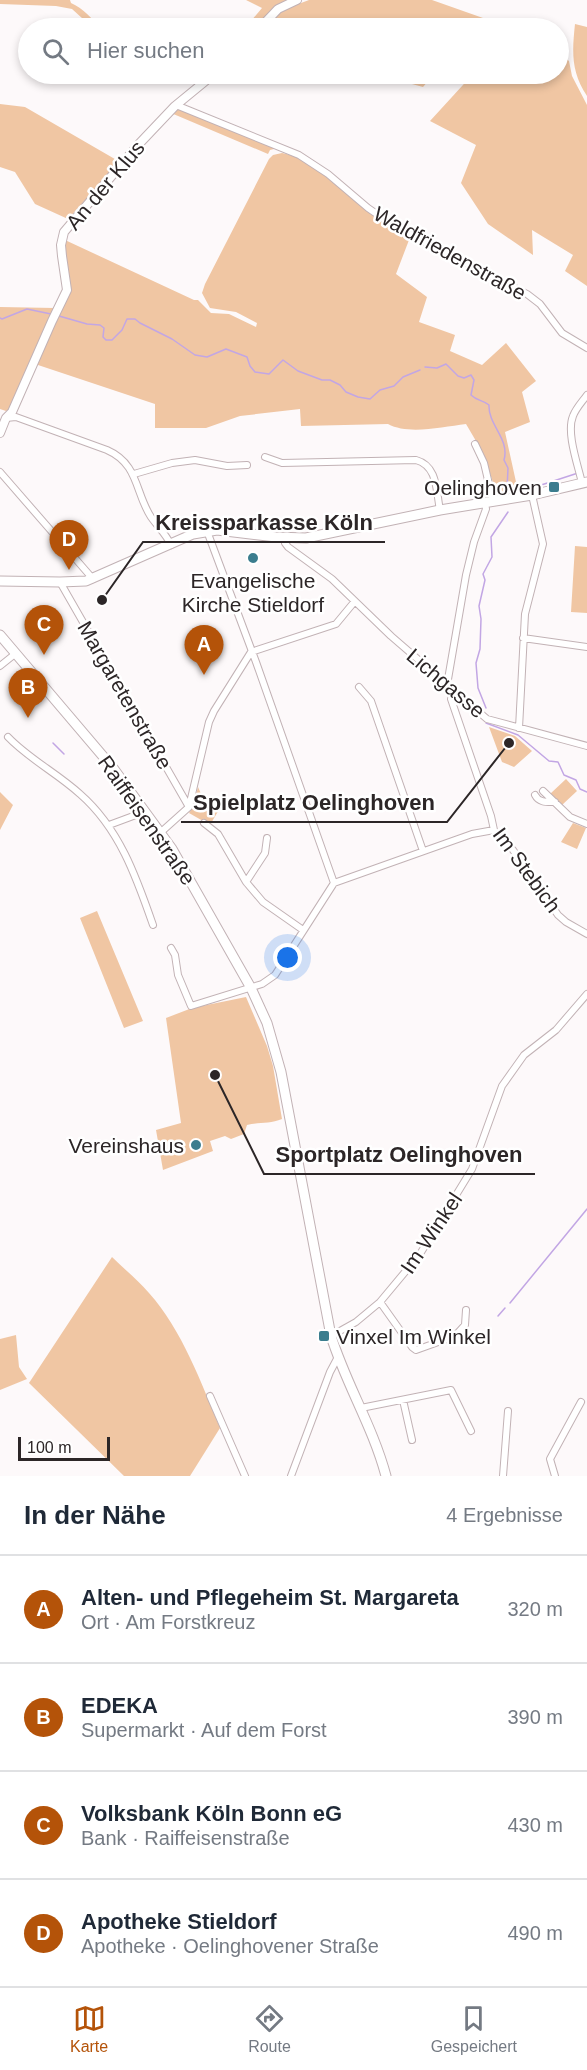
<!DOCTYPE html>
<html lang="de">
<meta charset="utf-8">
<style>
body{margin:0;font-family:Arial,sans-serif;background:#f2f2f3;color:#1f2937}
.scale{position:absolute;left:18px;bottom:15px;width:92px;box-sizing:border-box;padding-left:6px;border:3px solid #2c2627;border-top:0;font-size:16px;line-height:21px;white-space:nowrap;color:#2c2627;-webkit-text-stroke:4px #fff;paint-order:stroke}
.you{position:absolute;left:288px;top:958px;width:21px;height:21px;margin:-15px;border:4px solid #fff;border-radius:50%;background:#1a73e8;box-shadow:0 0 0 9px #1a73e833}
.badge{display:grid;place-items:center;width:39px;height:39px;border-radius:50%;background:#b45309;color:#fff;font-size:20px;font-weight:700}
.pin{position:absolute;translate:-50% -50px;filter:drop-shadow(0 2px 3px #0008)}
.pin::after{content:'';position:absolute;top:32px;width:21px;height:18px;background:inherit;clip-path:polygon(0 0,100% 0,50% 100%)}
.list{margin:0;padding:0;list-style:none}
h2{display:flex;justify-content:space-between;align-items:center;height:78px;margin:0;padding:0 24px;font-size:26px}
h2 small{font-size:20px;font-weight:400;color:#747a83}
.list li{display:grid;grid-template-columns:39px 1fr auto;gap:18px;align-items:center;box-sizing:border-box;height:108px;padding:0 24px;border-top:2px solid #e0e1e3}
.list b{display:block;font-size:22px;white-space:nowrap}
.list p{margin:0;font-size:20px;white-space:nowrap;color:#747a83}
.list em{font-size:20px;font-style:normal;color:#747a83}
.icon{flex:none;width:33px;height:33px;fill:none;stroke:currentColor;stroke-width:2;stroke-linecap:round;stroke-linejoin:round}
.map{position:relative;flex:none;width:587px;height:1476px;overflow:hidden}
.search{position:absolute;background:#fff;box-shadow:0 3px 9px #0003;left:18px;right:18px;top:18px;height:66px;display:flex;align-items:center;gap:15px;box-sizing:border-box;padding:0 21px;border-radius:33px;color:#747a83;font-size:22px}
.sheet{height:510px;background:#fff}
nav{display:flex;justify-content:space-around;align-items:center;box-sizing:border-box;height:84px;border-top:2px solid #e0e1e3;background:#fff;font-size:16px;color:#747a83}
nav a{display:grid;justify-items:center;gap:3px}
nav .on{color:#b45309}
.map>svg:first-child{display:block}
.green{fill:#f0c6a3}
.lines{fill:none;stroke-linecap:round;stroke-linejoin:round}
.stream{stroke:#c2a6e4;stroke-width:1.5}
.minor-casing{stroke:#c2b2b5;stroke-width:8}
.tertiary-casing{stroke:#c2b2b5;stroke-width:10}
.secondary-casing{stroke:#c2b2b5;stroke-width:11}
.minor{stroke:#fff;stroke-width:6}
.tertiary{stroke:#fff;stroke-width:8}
.secondary{stroke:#fff;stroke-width:9}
.poi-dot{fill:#3b7d8e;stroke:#fff;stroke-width:2}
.labels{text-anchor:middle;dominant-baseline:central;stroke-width:5;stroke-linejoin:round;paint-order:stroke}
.street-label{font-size:21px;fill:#2c2627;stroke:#fff}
.poi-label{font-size:21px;fill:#2c2627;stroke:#fff;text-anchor:end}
.leader{fill:none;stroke:#2c2627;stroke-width:2}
.callout-dot{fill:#2c2627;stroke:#fff;stroke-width:2}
.callout-label{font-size:22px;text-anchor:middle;font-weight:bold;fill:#2c2627;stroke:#fff;stroke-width:5;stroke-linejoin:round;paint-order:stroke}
</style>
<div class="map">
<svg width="587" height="1476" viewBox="0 0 587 1476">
<rect width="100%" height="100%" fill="#fdf9fa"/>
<!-- green -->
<path class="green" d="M 0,0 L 70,0 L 71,3 C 83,8 92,19 101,28 L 93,28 L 72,9 L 56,6 L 0,4 Z
M 246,0 L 287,0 L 277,6 L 256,28 L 245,28 L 262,8 Z
M 309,0 L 432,0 L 483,18 L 473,28 L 264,28 L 280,11 Z
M 575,24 L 587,27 L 587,96 C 571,72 572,52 575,24 Z
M 559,53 L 569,61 L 572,76 L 587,105 L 587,286 L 565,271 L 573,255 L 532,230 L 533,255 L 488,224 L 461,183 L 476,145 L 430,121 L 473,74 L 558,74 Z
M 375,74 L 434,74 L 423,87 Z
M 0,104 L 25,107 L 120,162 L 68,219 L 35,204 L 15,172 L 0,167 Z
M 177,109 L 183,110 L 278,148 L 270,150 L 268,154 L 171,113 Z
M 282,153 C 316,160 341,189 367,210 C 380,221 395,230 409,240 L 396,274 L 427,297 L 419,322 L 455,335 L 450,351 L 482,365 L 506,343 L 536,381 L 522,392 L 530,422 L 505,432 L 518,491 L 497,494 L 483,453 L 466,424 C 442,427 408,435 388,424 L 301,426 L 300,409 L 240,416 L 206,428 L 155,428 L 155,404 L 35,364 L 61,308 L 68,298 L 70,291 L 64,253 L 65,240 L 194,300 L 198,300 L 211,313 L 229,314 L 256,327 L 257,323 L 236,312 L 210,308 L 202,293 L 205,284 L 269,159 L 273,155 Z
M 0,307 L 55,308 L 40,338 L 11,408 L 6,411 L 0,409 Z
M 575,546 L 587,547 L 587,613 L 571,612 Z
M 489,727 L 515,736 L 532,751 L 514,767 L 502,762 Z
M 566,779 L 577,791 L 562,805 L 550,794 Z
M 198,787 L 202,796 L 220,808 L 210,825 L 189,813 L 193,807 Z
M 0,792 L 13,805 L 0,830 Z
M 573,823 L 586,828 L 577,849 L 561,842 Z
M 97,911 L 143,1021 L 124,1028 L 80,918 Z
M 246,997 L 267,1046 L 273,1066 L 282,1119 C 270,1124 259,1122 247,1125 L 244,1134 L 231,1139 L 225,1136 L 210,1141 L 213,1151 L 163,1170 L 156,1130 L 181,1123 L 166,1018 L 192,1008 Z
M 112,1257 C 124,1269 138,1280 149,1293 C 182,1330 201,1382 220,1428 L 190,1476 L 124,1476 L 29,1383 Z
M 16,1335 L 19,1367 L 27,1379 L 0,1390 L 0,1339 Z"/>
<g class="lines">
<!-- stream -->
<path class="stream" d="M 59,316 L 87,324 L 100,325 L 104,328 L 103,337 L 106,340 L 112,340 L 122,330 L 127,319 L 135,319 L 140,323 L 172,339 L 195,355 L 207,357 L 226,349 L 247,357 L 250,366 L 255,372 L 269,374 L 283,360 L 298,371 L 322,380 L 330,380 L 340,385 L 346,392 L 358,397 L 370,399 L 380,390 L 394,386 L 403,377 L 420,370
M 0,318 L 2,319 L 27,309 L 51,314
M 425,367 L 437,368 L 446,364 L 458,376 L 464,378 L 471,375 L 474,380 L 471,395 C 477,401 483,400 489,405 C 488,425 510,439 504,460 L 508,468 L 507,489 L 532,488 L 578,473
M 486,708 L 478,688 L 476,663 L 480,649 L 481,619 L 479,606 L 485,580 L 483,574 L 492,557 L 491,537 L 508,512
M 486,723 L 518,735 L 549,761 L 558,762 L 564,775 L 576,780 L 580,789 L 587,792
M 53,743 L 64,754
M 510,1303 L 587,1209
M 498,1316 L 505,1308"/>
<defs>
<path id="minor" d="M 176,105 L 299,155 L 328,174 L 368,208 L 400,230 L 527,294 L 540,304 L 562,333 L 587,348
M 6,418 L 16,417 L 107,450 C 139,464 135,493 151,517 C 158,527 166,534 171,545
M 475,444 L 484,463 L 493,501
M 265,457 L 282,463 L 416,460 C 438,466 436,491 440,510
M 0,472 L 93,579
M 134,474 L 172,463 L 195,460 L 227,466 L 247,465
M 582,483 C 578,465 566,433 573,416 C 576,408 582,402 587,395
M 207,531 L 256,662 L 334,883
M 284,537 L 285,543 L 288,547 L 332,579 L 391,636 L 487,719 L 587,746
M 60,582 L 189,807
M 523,638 L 587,647
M 251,652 L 336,624 L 355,601
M 0,666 L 15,654
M 447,685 L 466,575 L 474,542 L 486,509 L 485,503
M 359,687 L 371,701 L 423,851
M 454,692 L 451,699 L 491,816 L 494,830 L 513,850 L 558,915 L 566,922 L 587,934
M 519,728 L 525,614 L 543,544 L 532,495
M 8,737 C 29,759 57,773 80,794 C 119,828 136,876 153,925
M 543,791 L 570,817 L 587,824
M 535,795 C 539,803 547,802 555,802
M 204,823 L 218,834 L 246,882
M 109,825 L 144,812
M 160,833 L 189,807 L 209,722 L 214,711 L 251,652
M 267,838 L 265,853 L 246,882 L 263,902 L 303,930
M 171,948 L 175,955 L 178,975 L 191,1006 L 262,984 L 275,975 L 334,883 L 472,834 L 494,830
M 380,1302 L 412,1347 L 416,1350 L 455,1336 L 465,1325 L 466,1310
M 331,1336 L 356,1322 L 380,1302 L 420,1254 L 472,1169 L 502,1086 L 524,1055 L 556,1030 L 587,994
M 210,1396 L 245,1476
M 403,1400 L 412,1440
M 361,1408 L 451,1390 L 471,1431
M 291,1476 L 330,1372 L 338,1357
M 503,1476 L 508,1411
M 555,1476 L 550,1459 L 581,1402"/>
<path id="tertiary" d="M 260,28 L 278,9 L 297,0
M 0,433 L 6,418 L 12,412 L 52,321 L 67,290 L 62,256 L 61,245 L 64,232 L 138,145 L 175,106 L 214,74"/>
<path id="secondary" d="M 0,581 L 60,582 L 86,581 L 193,534 L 217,530 L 276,537 L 306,538 L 440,510 L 532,495 L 587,482
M 0,635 L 113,768 L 172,849 L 251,988 L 267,1023 L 281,1072 L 331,1336 C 346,1384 373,1427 386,1476"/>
</defs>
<!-- minor casing -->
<use href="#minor" class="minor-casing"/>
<!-- tertiary casing -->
<use href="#tertiary" class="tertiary-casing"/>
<!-- secondary casing -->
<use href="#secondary" class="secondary-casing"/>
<!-- minor -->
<use href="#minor" class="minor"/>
<!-- tertiary -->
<use href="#tertiary" class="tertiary"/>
<!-- secondary -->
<use href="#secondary" class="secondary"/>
</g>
<!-- markers -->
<g class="poi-dot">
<rect x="548" y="481" width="12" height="12" rx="3"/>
<circle cx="253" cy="558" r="6"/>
<circle cx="196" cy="1145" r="6"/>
<rect x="318" y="1330" width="12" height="12" rx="3"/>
</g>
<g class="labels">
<!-- street labels -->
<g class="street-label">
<text transform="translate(105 185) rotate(-50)">An der Klus</text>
<text transform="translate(450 253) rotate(29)">Waldfriedenstraße</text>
<text transform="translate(446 683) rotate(40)">Lichgasse</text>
<text transform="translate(125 695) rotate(60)">Margaretenstraße</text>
<text transform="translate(147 820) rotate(55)">Raiffeisenstraße</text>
<text transform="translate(527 870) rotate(54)">Im Stebich</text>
<text transform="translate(431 1233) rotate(-56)">Im Winkel</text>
</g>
<!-- poi labels -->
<g class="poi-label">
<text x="542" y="487">Oelinghoven</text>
<text x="253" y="580" text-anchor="middle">Evangelische<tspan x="253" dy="24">Kirche Stieldorf</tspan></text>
<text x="184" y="1145">Vereinshaus</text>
<text x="336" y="1336" text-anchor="start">Vinxel Im Winkel</text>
</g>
</g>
<!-- callouts -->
<path class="leader" d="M102 600L143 542H385M509 743L447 822H181M215 1075L264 1174H535"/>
<g class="callout-dot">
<circle cx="102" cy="600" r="6"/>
<circle cx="509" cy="743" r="6"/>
<circle cx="215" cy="1075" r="6"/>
</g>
<g class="callout-label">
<text x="264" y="530">Kreissparkasse Köln</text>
<text x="314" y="810">Spielplatz Oelinghoven</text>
<text x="399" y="1162">Sportplatz Oelinghoven</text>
</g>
</svg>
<div class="scale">100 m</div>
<div class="you"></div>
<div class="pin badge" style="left:204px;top:675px">A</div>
<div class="pin badge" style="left:28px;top:718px">B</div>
<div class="pin badge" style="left:44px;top:655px">C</div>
<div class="pin badge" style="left:69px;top:570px">D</div>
<div class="search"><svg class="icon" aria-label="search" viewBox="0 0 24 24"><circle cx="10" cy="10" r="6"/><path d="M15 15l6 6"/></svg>Hier suchen</div>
</div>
<section class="sheet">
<h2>In der Nähe<small>4 Ergebnisse</small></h2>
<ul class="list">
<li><span class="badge">A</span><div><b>Alten- und Pflegeheim St. Margareta</b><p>Ort · Am Forstkreuz</p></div><em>320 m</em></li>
<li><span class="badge">B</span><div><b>EDEKA</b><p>Supermarkt · Auf dem Forst</p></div><em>390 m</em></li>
<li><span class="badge">C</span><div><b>Volksbank Köln Bonn eG</b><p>Bank · Raiffeisenstraße</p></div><em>430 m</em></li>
<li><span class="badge">D</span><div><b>Apotheke Stieldorf</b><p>Apotheke · Oelinghovener Straße</p></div><em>490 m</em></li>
</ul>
</section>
<nav>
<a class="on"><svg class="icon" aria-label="map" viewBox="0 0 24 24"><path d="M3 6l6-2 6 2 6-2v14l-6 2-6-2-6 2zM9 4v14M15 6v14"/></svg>Karte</a>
<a><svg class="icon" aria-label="directions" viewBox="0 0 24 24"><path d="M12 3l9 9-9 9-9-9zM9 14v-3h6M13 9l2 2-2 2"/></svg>Route</a>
<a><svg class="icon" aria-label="saved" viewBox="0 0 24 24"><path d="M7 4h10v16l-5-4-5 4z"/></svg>Gespeichert</a>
</nav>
